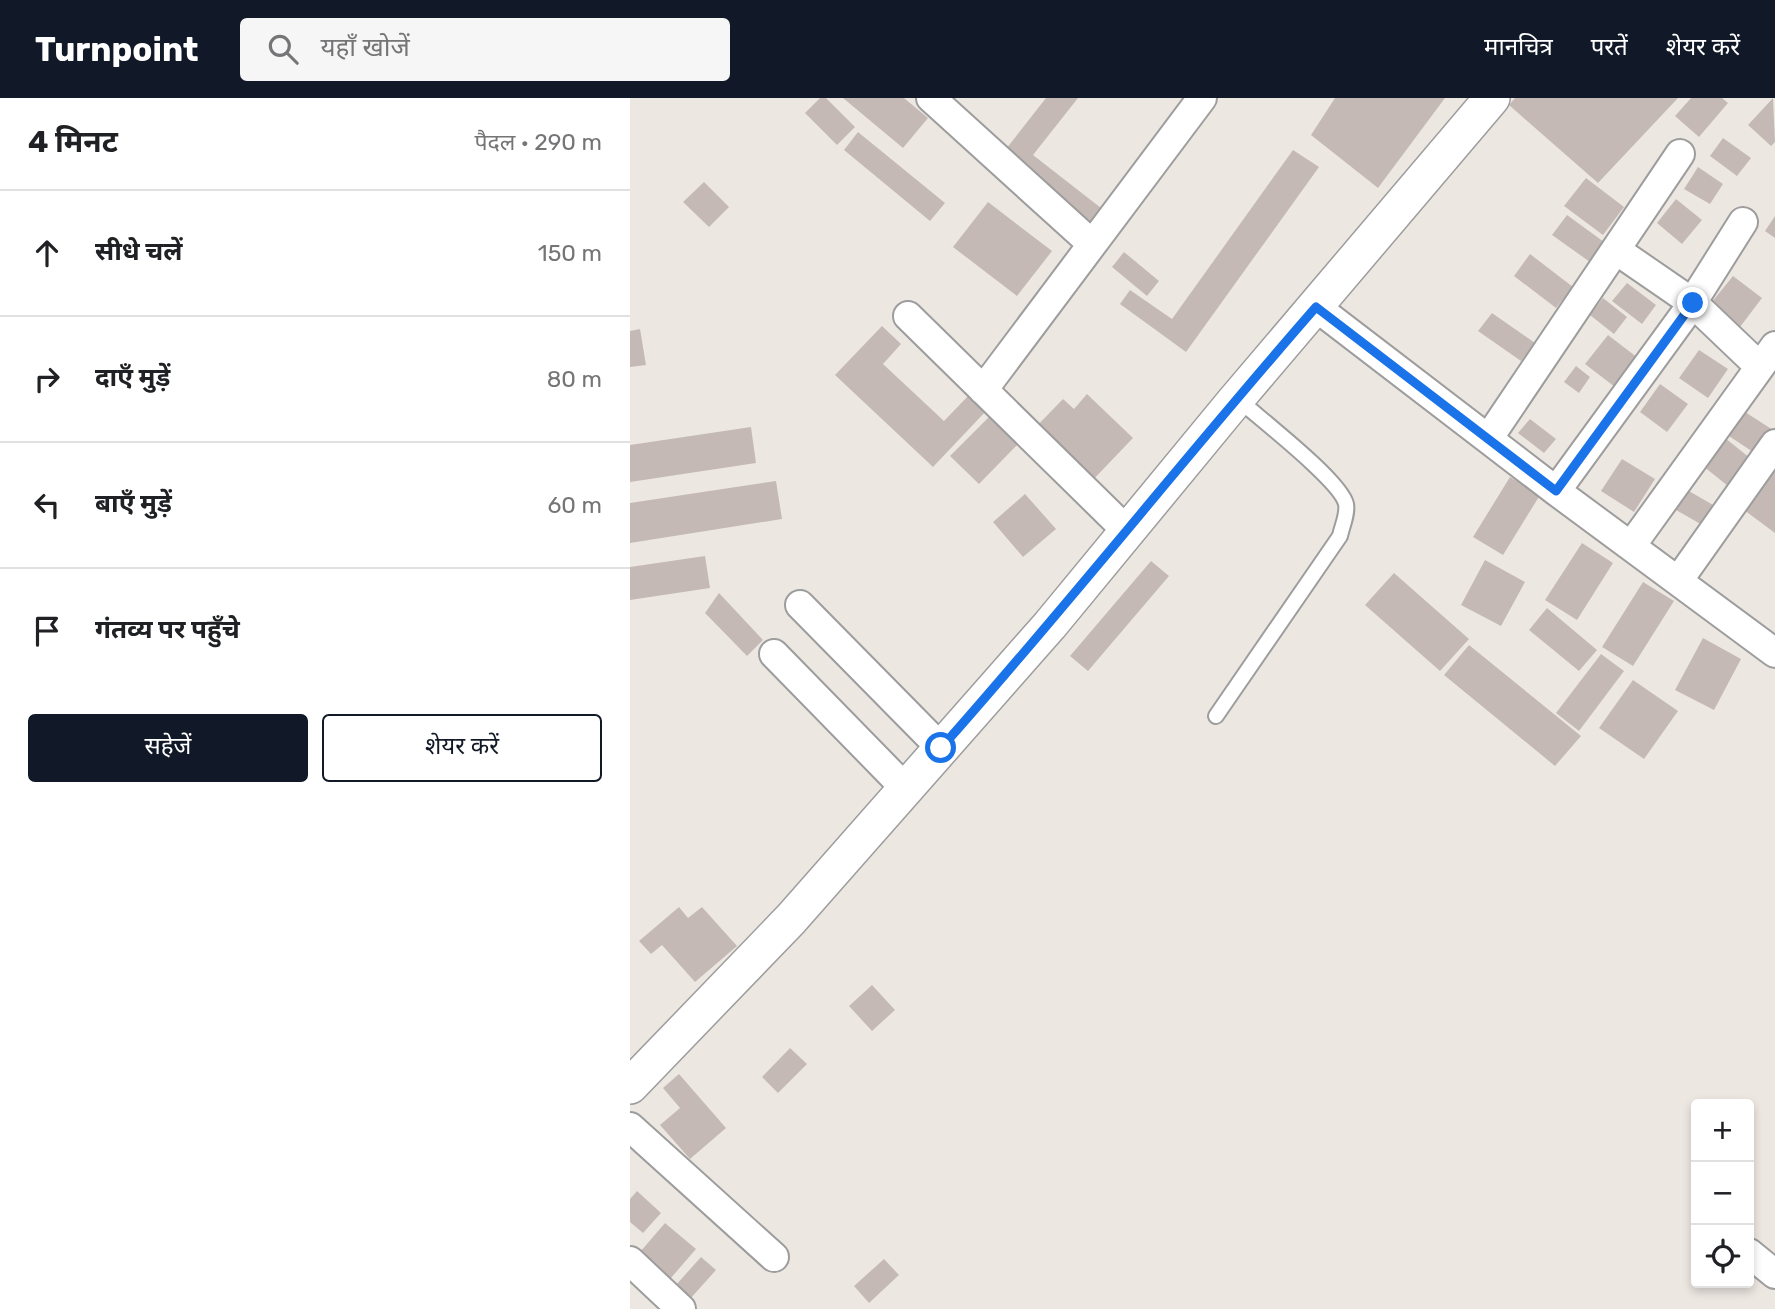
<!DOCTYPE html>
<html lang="hi">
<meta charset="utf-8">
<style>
body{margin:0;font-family:Rubik,"Noto Sans Devanagari",sans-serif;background:#f6f6f6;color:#202124}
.controls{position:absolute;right:21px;bottom:21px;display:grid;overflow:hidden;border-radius:7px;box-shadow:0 4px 10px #0003}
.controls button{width:63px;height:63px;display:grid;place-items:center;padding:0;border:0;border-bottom:2px solid #e0e0e0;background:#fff;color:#202124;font:35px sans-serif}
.stop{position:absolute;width:21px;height:21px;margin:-16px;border:5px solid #1a73e8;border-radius:50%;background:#fff}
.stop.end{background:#1a73e8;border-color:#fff;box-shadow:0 2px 7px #0008}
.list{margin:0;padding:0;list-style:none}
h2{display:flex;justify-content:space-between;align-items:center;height:91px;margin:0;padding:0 28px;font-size:30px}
h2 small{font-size:23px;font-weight:400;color:#757577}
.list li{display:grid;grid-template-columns:46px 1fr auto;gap:21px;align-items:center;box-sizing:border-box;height:126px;padding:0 28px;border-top:2px solid #e0e0e0}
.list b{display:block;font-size:26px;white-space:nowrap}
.list em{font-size:23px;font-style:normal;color:#757577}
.actions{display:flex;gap:14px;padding:21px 28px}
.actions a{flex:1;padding:16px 0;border:2px solid #111827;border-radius:7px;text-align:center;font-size:24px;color:#111827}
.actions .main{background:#111827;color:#fff}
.icon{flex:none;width:38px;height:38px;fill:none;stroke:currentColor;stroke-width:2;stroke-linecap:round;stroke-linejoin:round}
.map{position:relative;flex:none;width:1145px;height:1211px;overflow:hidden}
header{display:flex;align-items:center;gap:42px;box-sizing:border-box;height:98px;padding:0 35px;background:#111827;color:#fff}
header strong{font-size:33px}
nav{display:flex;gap:38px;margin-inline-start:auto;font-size:24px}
.search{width:490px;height:63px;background:#f6f6f6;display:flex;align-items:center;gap:18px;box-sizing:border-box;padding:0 24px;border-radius:7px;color:#757577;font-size:26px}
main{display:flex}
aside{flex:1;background:#fff}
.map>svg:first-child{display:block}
.building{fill:#c5b9b6}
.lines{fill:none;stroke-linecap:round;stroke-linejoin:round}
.service-casing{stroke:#9d9d9d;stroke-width:18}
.minor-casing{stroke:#9d9d9d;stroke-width:32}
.tertiary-casing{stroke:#9d9d9d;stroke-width:38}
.service{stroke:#fff;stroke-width:14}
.minor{stroke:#fff;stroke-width:28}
.tertiary{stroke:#fff;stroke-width:35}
.route{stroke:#1a73e8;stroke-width:9}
</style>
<header>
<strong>Turnpoint</strong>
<div class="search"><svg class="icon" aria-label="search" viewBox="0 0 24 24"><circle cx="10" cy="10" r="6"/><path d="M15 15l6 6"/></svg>यहाँ खोजें</div>
<nav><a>मानचित्र</a><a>परतें</a><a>शेयर करें</a></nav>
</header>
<main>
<aside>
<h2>4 मिनट<small>पैदल · 290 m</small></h2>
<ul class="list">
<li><svg class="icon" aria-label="ahead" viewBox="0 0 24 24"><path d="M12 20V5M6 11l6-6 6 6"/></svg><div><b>सीधे चलें</b></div><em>150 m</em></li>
<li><svg class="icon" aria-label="right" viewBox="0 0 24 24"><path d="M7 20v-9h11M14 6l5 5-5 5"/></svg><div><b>दाएँ मुड़ें</b></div><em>80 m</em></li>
<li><svg class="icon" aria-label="left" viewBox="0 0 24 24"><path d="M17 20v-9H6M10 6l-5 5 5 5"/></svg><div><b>बाएँ मुड़ें</b></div><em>60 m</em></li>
<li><svg class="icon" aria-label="arrive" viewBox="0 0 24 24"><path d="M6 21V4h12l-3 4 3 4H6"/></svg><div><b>गंतव्य पर पहुँचे</b></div></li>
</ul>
<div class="actions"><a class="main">सहेजें</a><a>शेयर करें</a></div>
</aside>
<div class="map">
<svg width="1145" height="1211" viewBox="0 0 1145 1211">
<rect width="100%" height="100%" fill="#ede7e2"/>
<!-- building -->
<path class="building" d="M 190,0 L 196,0 L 225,29 L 207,47 L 175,15 Z
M 213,0 L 274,0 L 298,20 L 273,50 Z
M 416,0 L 448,0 L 403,57 L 480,117 L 465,135 L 369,60 Z
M 705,0 L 815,0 L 748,90 L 681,37 Z
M 885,0 L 1048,0 L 968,85 L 879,7 Z
M 1061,0 L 1092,0 L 1098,5 L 1069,39 L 1045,18 Z
M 1143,0 L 1145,44 L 1141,48 L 1118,27 Z
M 228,34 L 315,105 L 300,123 L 214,52 Z
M 1093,40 L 1121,60 L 1107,78 L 1080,58 Z
M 663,52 L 689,69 L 556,254 L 490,206 L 500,192 L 542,221 Z
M 1068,69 L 1093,86 L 1080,106 L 1054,91 Z
M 956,80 L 994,109 L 973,137 L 934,108 Z
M 74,84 L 99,109 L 79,129 L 53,104 Z
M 1046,101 L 1072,122 L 1052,146 L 1027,125 Z
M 358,104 L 422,153 L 387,198 L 323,149 Z
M 937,117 L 974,144 L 960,164 L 922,137 Z
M 1145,118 L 1145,140 L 1135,133 Z
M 494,154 L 529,183 L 517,198 L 482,169 Z
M 900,156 L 943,189 L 926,210 L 884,178 Z
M 1103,178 L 1132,200 L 1107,233 L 1077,210 Z
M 997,185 L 1026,207 L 1012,226 L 982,203 Z
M 973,200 L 997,219 L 984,236 L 960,217 Z
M 862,215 L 905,245 L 891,263 L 848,233 Z
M 252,228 L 271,246 L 253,266 L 314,323 L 340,296 L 357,312 L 303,369 L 205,277 Z
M 10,231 L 16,267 L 0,269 L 0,233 Z
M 978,237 L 1008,260 L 985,289 L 955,266 Z
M 1069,252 L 1098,271 L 1078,300 L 1049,280 Z
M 946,268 L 960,279 L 949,295 L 934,284 Z
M 1030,286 L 1058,306 L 1037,334 L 1010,314 Z
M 457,296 L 503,340 L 459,386 L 402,333 L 433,301 L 444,311 Z
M 1112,312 L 1143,332 L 1126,356 L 1096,336 Z
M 362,316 L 390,344 L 349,386 L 320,358 Z
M 900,321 L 926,341 L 914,355 L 888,335 Z
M 121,329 L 126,365 L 0,384 L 0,347 Z
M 1095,340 L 1125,364 L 1103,392 L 1073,368 Z
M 992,361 L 1025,381 L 1004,414 L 971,393 Z
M 1145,363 L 1145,435 L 1110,409 Z
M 880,379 L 910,397 L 873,457 L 843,439 Z
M 146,383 L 152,421 L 0,445 L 0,405 Z
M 1050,388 L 1092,412 L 1081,432 L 1039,408 Z
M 395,396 L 426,431 L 393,459 L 363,424 Z
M 952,445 L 983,465 L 947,522 L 915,502 Z
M 75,458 L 80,490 L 0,502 L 0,469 Z
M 855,462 L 895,484 L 871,528 L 831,507 Z
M 521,463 L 539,478 L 458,573 L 440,558 Z
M 764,475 L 839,541 L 810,573 L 735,507 Z
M 1013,484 L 1044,503 L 1003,568 L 972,549 Z
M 89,495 L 133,542 L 117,558 L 75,515 Z
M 917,510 L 967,552 L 949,573 L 899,532 Z
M 1073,540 L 1111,561 L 1084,612 L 1045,592 Z
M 839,547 L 951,638 L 925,668 L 814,577 Z
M 971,556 L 994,573 L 949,633 L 926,615 Z
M 1003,582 L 1048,613 L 1014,661 L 969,630 Z
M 49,809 L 58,820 L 72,809 L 107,848 L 65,884 L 32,847 L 21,856 L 9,843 Z
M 242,887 L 265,912 L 242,933 L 219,908 Z
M 160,950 L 177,966 L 148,995 L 132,979 Z
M 49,976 L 96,1030 L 60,1061 L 30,1027 L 50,1010 L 33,990 Z
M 7,1093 L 31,1115 L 13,1135 L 0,1124 L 0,1101 Z
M 35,1125 L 66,1151 L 34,1188 L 4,1161 Z
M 71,1159 L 86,1172 L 60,1201 L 45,1188 Z
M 254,1161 L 269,1177 L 239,1205 L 224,1188 Z"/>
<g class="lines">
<defs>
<path id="service" d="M 586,618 L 710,438 C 712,428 718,416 716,406 C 711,383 629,320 608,301"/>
<path id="minor" d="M 301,0 L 462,146
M 986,152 L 1063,205 L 1129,268
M 686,209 L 926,393 L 1145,555
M 278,218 L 497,433
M 353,292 L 572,0
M 858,341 L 1050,56
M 926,393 L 1055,216 L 1113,124
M 1001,448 L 1145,248
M 1048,483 L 1145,346
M 170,507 L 311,650
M 144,556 L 276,691
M 0,1029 L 144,1159
M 1119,1155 L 1145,1176
M 0,1163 L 51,1211"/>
<path id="tertiary" d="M 0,988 L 161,821 L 420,527 L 603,305 L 862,0"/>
</defs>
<!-- service casing -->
<use href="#service" class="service-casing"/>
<!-- minor casing -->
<use href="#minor" class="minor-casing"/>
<!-- tertiary casing -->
<use href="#tertiary" class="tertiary-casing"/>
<!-- service -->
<use href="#service" class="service"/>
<!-- minor -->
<use href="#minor" class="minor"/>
<!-- tertiary -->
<use href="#tertiary" class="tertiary"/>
</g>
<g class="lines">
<!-- route -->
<path class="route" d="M 311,650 C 439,506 559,354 686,209 L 926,393 L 1063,205"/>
</g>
</svg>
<div class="controls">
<button>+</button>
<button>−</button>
<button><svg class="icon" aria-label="locate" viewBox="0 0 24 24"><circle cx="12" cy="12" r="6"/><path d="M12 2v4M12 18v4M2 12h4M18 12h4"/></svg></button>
</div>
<div class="stop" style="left:311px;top:650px"></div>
<div class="stop end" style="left:1063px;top:205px"></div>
</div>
</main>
